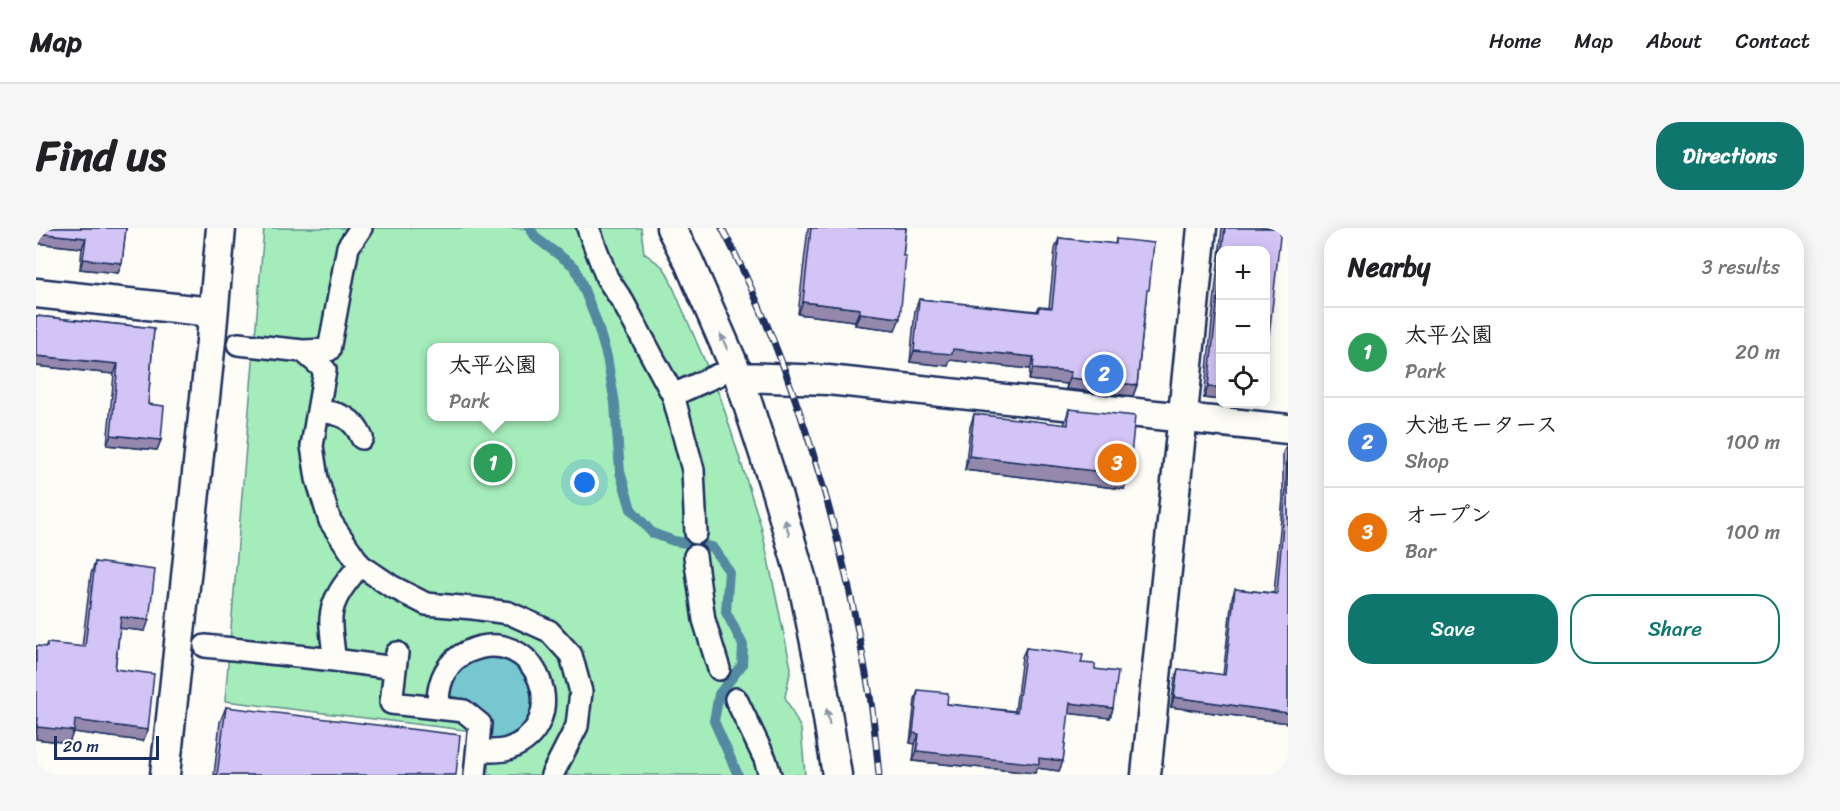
<!DOCTYPE html>
<meta charset="utf-8">
<style>
body{margin:0;font-family:Sriracha,"Klee One",sans-serif;background:#f6f6f6;color:#202124}
.controls{position:absolute;right:18px;top:18px;display:grid;overflow:hidden;border-radius:12px;box-shadow:0 3px 15px #0003}
.controls button{width:54px;height:54px;display:grid;place-items:center;padding:0;border:0;border-bottom:2px solid #e0e0e0;background:#fff;color:#202124;font:30px sans-serif}
.scale{position:absolute;left:18px;bottom:15px;width:105px;box-sizing:border-box;padding-left:6px;border:3px solid #1b2f5e;border-top:0;font-size:16px;line-height:21px;white-space:nowrap;color:#1b2f5e;-webkit-text-stroke:4px #fdfcf7;paint-order:stroke}
.you{position:absolute;left:549px;top:255px;width:21px;height:21px;margin:-15px;border:4px solid #fff;border-radius:50%;background:#1a73e8;box-shadow:0 0 0 9px #1a73e833}
.badge{display:grid;place-items:center;width:39px;height:39px;border-radius:50%;background:#0f766e;color:#fff;font-size:20px;font-weight:700}
.pin{position:absolute;translate:-50% -50%;border:3px solid #fff;box-shadow:0 2px 6px #0006}
.popup{position:absolute;left:391px;top:115px;width:132px;height:78px;box-sizing:border-box;display:grid;place-content:center;border-radius:12px;background:#fff;filter:drop-shadow(0 2px 4px #0005);font-size:20px;white-space:nowrap;color:#757577}
.popup b{font-size:22px;color:#202124}
.popup::after{content:'';position:absolute;left:50%;top:100%;margin-left:-12px;border:12px solid transparent;border-top-color:#fff}
.list{margin:0;padding:0;list-style:none}
h2{display:flex;justify-content:space-between;align-items:center;height:78px;margin:0;padding:0 24px;font-size:26px}
h2 small{font-size:20px;font-weight:400;color:#757577}
.list li{display:grid;grid-template-columns:39px 1fr auto;gap:18px;align-items:center;box-sizing:border-box;height:90px;padding:0 24px;border-top:2px solid #e0e0e0}
.list b{display:block;font-size:22px;white-space:nowrap}
.list p{margin:0;font-size:20px;white-space:nowrap;color:#757577}
.list em{font-size:20px;font-style:normal;color:#757577}
.actions{display:flex;gap:12px;padding:18px 24px}
.actions a{flex:1;padding:14px 0;border:2px solid #0f766e;border-radius:24px;text-align:center;font-size:21px;color:#0f766e}
.actions .main{background:#0f766e;color:#fff}
.icon{flex:none;width:33px;height:33px;fill:none;stroke:currentColor;stroke-width:2;stroke-linecap:round;stroke-linejoin:round}
.map{position:relative;flex:none;width:1252px;height:547px;overflow:hidden;border-radius:24px}
header{display:flex;align-items:center;gap:36px;box-sizing:border-box;height:84px;padding:0 30px;background:#fff;border-bottom:2px solid #e0e0e0}
header strong{font-size:28px}
nav{display:flex;gap:33px;margin-inline-start:auto;font-size:21px}
.intro{display:flex;align-items:center;justify-content:space-between;box-sizing:border-box;height:144px;padding:0 36px}
h1{margin:0;font-size:42px}
.button{padding:15px 27px;border-radius:24px;background:#0f766e;color:#fff;font-size:21px;font-weight:700}
main{display:flex;gap:36px;padding:0 36px}
aside{flex:1;background:#fff;border-radius:24px;box-shadow:0 3px 15px #0003}
.map>svg:first-child{display:block}
.green{fill:#a4ecba;stroke:#608e8c;stroke-width:1.5;fill-rule:evenodd}
.water{fill:#76c7cf;stroke:#528aa2;stroke-width:1.5}
.lines{fill:none;stroke-linecap:round;stroke-linejoin:round}
.stream{stroke:#528aa2;stroke-width:10}
.pedestrian-casing{stroke:#1b2f5e;stroke-width:26}
.minor-casing{stroke:#1b2f5e;stroke-width:33}
.pedestrian{stroke:#fdfcf7;stroke-width:21}
.minor{stroke:#fdfcf7;stroke-width:28}
.rail-casing{stroke:#1b2f5e;stroke-width:7}
.rail{stroke:#fdfcf7;stroke-width:4.5;stroke-dasharray:14;stroke-linecap:butt}
.wall{fill:#b5a9d4;stroke:#1b2f5e;stroke-width:1.5}
.shaded-wall{fill:#9489ac;stroke:#1b2f5e;stroke-width:1.5}
.building{fill:#d3c4f6;stroke:#1b2f5e;stroke-width:1.5}
.oneway{fill:#8c96aa}
</style>
<header>
<strong>Map</strong>
<nav><a>Home</a><a>Map</a><a>About</a><a>Contact</a></nav>
</header>
<div class="intro"><h1>Find us</h1><a class="button">Directions</a></div>
<main>
<div class="map">
<svg width="1252" height="547" viewBox="0 0 1252 547">
<rect width="100%" height="100%" fill="#fdfcf7"/>
<filter id="ink" filterUnits="userSpaceOnUse"><feTurbulence type="fractalNoise" baseFrequency=".0167" numOctaves="2"/><feDisplacementMap in="SourceGraphic" scale="12" xChannelSelector="R" yChannelSelector="G"/><feConvolveMatrix kernelMatrix="1 2 1 2 8 2 1 2 1" color-interpolation-filters="sRGB"/></filter>
<g filter="url(#ink)">
<!-- green -->
<path class="green" d="M 228,0 L 605,0 L 608,25 L 627,39 L 631,45 L 685,171 L 725,298 L 755,440 L 749,469 L 765,501 L 769,547 L 432,547 L 437,503 L 189,473 ZM 396,119 L 518,119 L 518,188 L 396,188 Z"/>
<!-- water -->
<path class="water" d="M 445,425 L 471,430 L 491,444 L 500,482 L 475,515 L 450,519 L 451,493 L 431,471 L 408,467 L 425,433 Z"/>
<g class="lines">
<!-- stream -->
<path class="stream" d="M 494,0 L 500,10 L 539,39 L 560,92 L 571,129 L 579,176 L 584,244 L 595,281 L 616,305 L 638,313 L 676,319 L 693,343 L 690,384 L 707,417 L 706,437 L 683,466 L 678,493 L 702,547"/>
<defs>
<path id="pedestrian" d="M 552,0 L 571,50 L 587,74 L 637,167 L 657,242 L 660,305
M 202,116 L 267,123 L 289,142 L 276,218 L 281,251 L 294,293 L 324,337 L 355,358 L 390,376 L 437,380 L 473,385 L 513,403 L 535,427 L 545,464 L 541,498 L 516,547
M 267,123 L 293,122 L 312,19 L 325,0
M 637,167 L 682,147
M 282,183 C 304,185 317,189 326,210
M 659,328 L 668,392 L 683,441
M 324,337 C 312,352 296,369 295,390 C 294,404 298,418 298,432 L 359,440
M 169,418 L 298,432
M 361,425 L 355,475 L 428,483 L 444,496 L 439,547
M 700,471 L 729,531 L 734,547
M 402,472 C 403,452 411,433 431,424 C 501,392 540,497 472,521 C 466,523 460,523 454,523"/>
<path id="minor" d="M 635,0 L 652,32 L 703,149 L 741,266 L 767,356 L 783,434 L 801,547
M 0,65 L 176,84
M 703,149 L 792,152 L 1252,201
M 129,547 L 175,113 L 185,0
M 1110,547 L 1166,0"/>
</defs>
<!-- pedestrian casing -->
<use href="#pedestrian" class="pedestrian-casing"/>
<!-- minor casing -->
<use href="#minor" class="minor-casing"/>
<!-- pedestrian -->
<use href="#pedestrian" class="pedestrian"/>
<!-- minor -->
<use href="#minor" class="minor"/>
<defs>
<path id="rail" d="M 686,0 C 758,138 806,304 832,457 C 838,487 840,517 843,547"/>
</defs>
<!-- rail casing -->
<use href="#rail" class="rail-casing"/>
<!-- rail -->
<use href="#rail" class="rail"/>
</g>
<!-- wall -->
<path class="wall" d="M 0,0 L 90,0 L 86,35 L 82,45 L 44,41 L 46,20 L 0,15 Z
M 772,0 L 870,0 L 859,102 L 819,97 L 819,93 L 762,86 Z
M 1186,0 L 1245,0 L 1230,22 L 1185,22 L 1185,172 L 1168,170 Z
M 1023,10 L 1079,16 L 1080,11 L 1110,71 L 1101,157 L 1097,168 L 1030,161 L 1031,156 L 993,152 L 994,141 L 914,132 L 912,138 L 874,134 L 879,82 L 883,71 L 1001,83 L 1003,79 L 1013,80 L 1019,21 Z
M 0,88 L 118,100 L 112,176 L 125,212 L 121,222 L 71,217 L 78,146 L 0,138 Z
M 1033,181 L 1088,261 L 929,242 L 934,199 L 938,186 L 1028,197 Z
M 1251,216 L 1252,216 L 1252,495 L 1135,479 L 1139,450 L 1142,441 L 1187,447 L 1196,370 L 1199,361 L 1238,365 L 1247,270 L 1247,225 Z
M 59,334 L 109,403 L 84,400 L 79,441 L 107,513 L 37,504 L 33,515 L 0,511 L 0,418 L 9,419 L 11,415 L 46,419 L 55,346 Z
M 990,420 L 1045,435 L 1059,441 L 1077,480 L 1074,490 L 1032,485 L 1027,533 L 1023,543 L 1001,540 L 999,545 L 877,533 L 879,516 L 874,515 L 879,472 L 882,462 L 911,476 L 979,483 L 986,429 Z
M 190,479 L 420,547 L 178,547 L 184,494 Z"/>
<!-- shaded-wall -->
<path class="shaded-wall" d="M 0,5 L 50,10 L 46,20 L 0,15 Z
M 47,31 L 86,35 L 82,45 L 44,41 Z
M 767,74 L 824,81 L 819,93 L 762,86 Z
M 824,85 L 864,90 L 859,102 L 819,97 Z
M 917,121 L 998,129 L 994,141 L 914,132 L 912,138 L 874,134 L 878,123 Z
M 0,128 L 82,136 L 78,146 L 0,138 Z
M 997,141 L 1035,144 L 1031,156 L 993,152 Z
M 1034,150 L 1101,157 L 1097,168 L 1030,161 Z
M 1172,159 L 1185,160 L 1185,172 L 1168,170 Z
M 75,207 L 125,212 L 121,222 L 71,217 Z
M 933,228 L 1093,247 L 1088,261 L 929,242 Z
M 85,389 L 113,392 L 109,403 L 81,400 Z
M 1138,469 L 1252,485 L 1252,495 L 1135,479 Z
M 1034,475 L 1077,480 L 1074,490 L 1030,485 Z
M 39,492 L 112,502 L 107,513 L 37,504 L 33,515 L 0,511 L 1,499 Z
M 877,505 L 883,506 L 879,516 L 874,515 Z
M 881,523 L 1003,530 L 1027,533 L 1023,543 L 1001,540 L 999,545 L 877,533 Z"/>
<!-- building -->
<path class="building" d="M 0,0 L 90,0 L 86,35 L 47,31 L 50,10 L 0,5 Z
M 775,0 L 870,0 L 867,28 L 870,28 L 864,90 L 824,85 L 824,81 L 767,74 Z
M 1189,0 L 1245,0 L 1230,135 L 1230,22 L 1186,22 Z
M 1023,10 L 1080,16 L 1080,11 L 1118,15 L 1113,62 L 1111,62 L 1101,157 L 1034,150 L 1035,144 L 997,141 L 998,129 L 917,121 L 916,126 L 878,123 L 883,71 L 1002,84 L 1003,79 L 1016,80 Z
M 1185,41 L 1185,160 L 1172,159 Z
M 0,88 L 118,100 L 112,176 L 128,178 L 125,212 L 75,207 L 82,136 L 0,128 Z
M 1033,181 L 1099,188 L 1093,247 L 933,228 L 938,186 L 1032,197 Z
M 1251,216 L 1252,216 L 1252,485 L 1138,469 L 1142,441 L 1189,447 L 1199,361 L 1241,366 L 1250,261 Z
M 59,334 L 119,342 L 113,392 L 85,389 L 79,441 L 118,446 L 112,502 L 39,492 L 38,503 L 1,499 L 2,490 L 0,490 L 0,418 L 11,419 L 11,415 L 49,419 Z
M 990,420 L 1047,427 L 1045,435 L 1059,436 L 1059,441 L 1082,444 L 1077,480 L 1034,475 L 1027,533 L 1003,530 L 1003,536 L 881,523 L 883,506 L 877,505 L 882,462 L 912,465 L 911,476 L 981,484 Z
M 190,479 L 424,507 L 420,547 L 181,547 Z"/>
<!-- one-way arrows -->
<defs><path id="oneway-solid" d="M-6-.8H1V-3.2L6.5 0L1 3.2V.8H-6Z" transform="scale(1.5)"/></defs>
<g class="oneway">
<use href="#oneway-solid" transform="translate(688 114) rotate(-114)"/>
<use href="#oneway-solid" transform="translate(751 299) rotate(-106)"/>
<use href="#oneway-solid" transform="translate(792 489) rotate(-100)"/>
</g>
</g>
</svg>
<div class="controls">
<button>+</button>
<button>−</button>
<button><svg class="icon" aria-label="locate" viewBox="0 0 24 24"><circle cx="12" cy="12" r="6"/><path d="M12 2v4M12 18v4M2 12h4M18 12h4"/></svg></button>
</div>
<div class="scale">20 m</div>
<div class="you"></div>
<div class="pin badge" style="left:457px;top:235px;background:#2e9e5b">1</div>
<div class="popup"><b>太平公園</b>Park</div>
<div class="pin badge" style="left:1068px;top:146px;background:#3f7fe0">2</div>
<div class="pin badge" style="left:1081px;top:235px;background:#e8710a">3</div>
</div>
<aside>
<h2>Nearby<small>3 results</small></h2>
<ul class="list">
<li><span class="badge" style="background:#2e9e5b">1</span><div><b>太平公園</b><p>Park</p></div><em>20 m</em></li>
<li><span class="badge" style="background:#3f7fe0">2</span><div><b>大池モータース</b><p>Shop</p></div><em>100 m</em></li>
<li><span class="badge" style="background:#e8710a">3</span><div><b>オープン</b><p>Bar</p></div><em>100 m</em></li>
</ul>
<div class="actions"><a class="main">Save</a><a>Share</a></div>
</aside>
</main>
